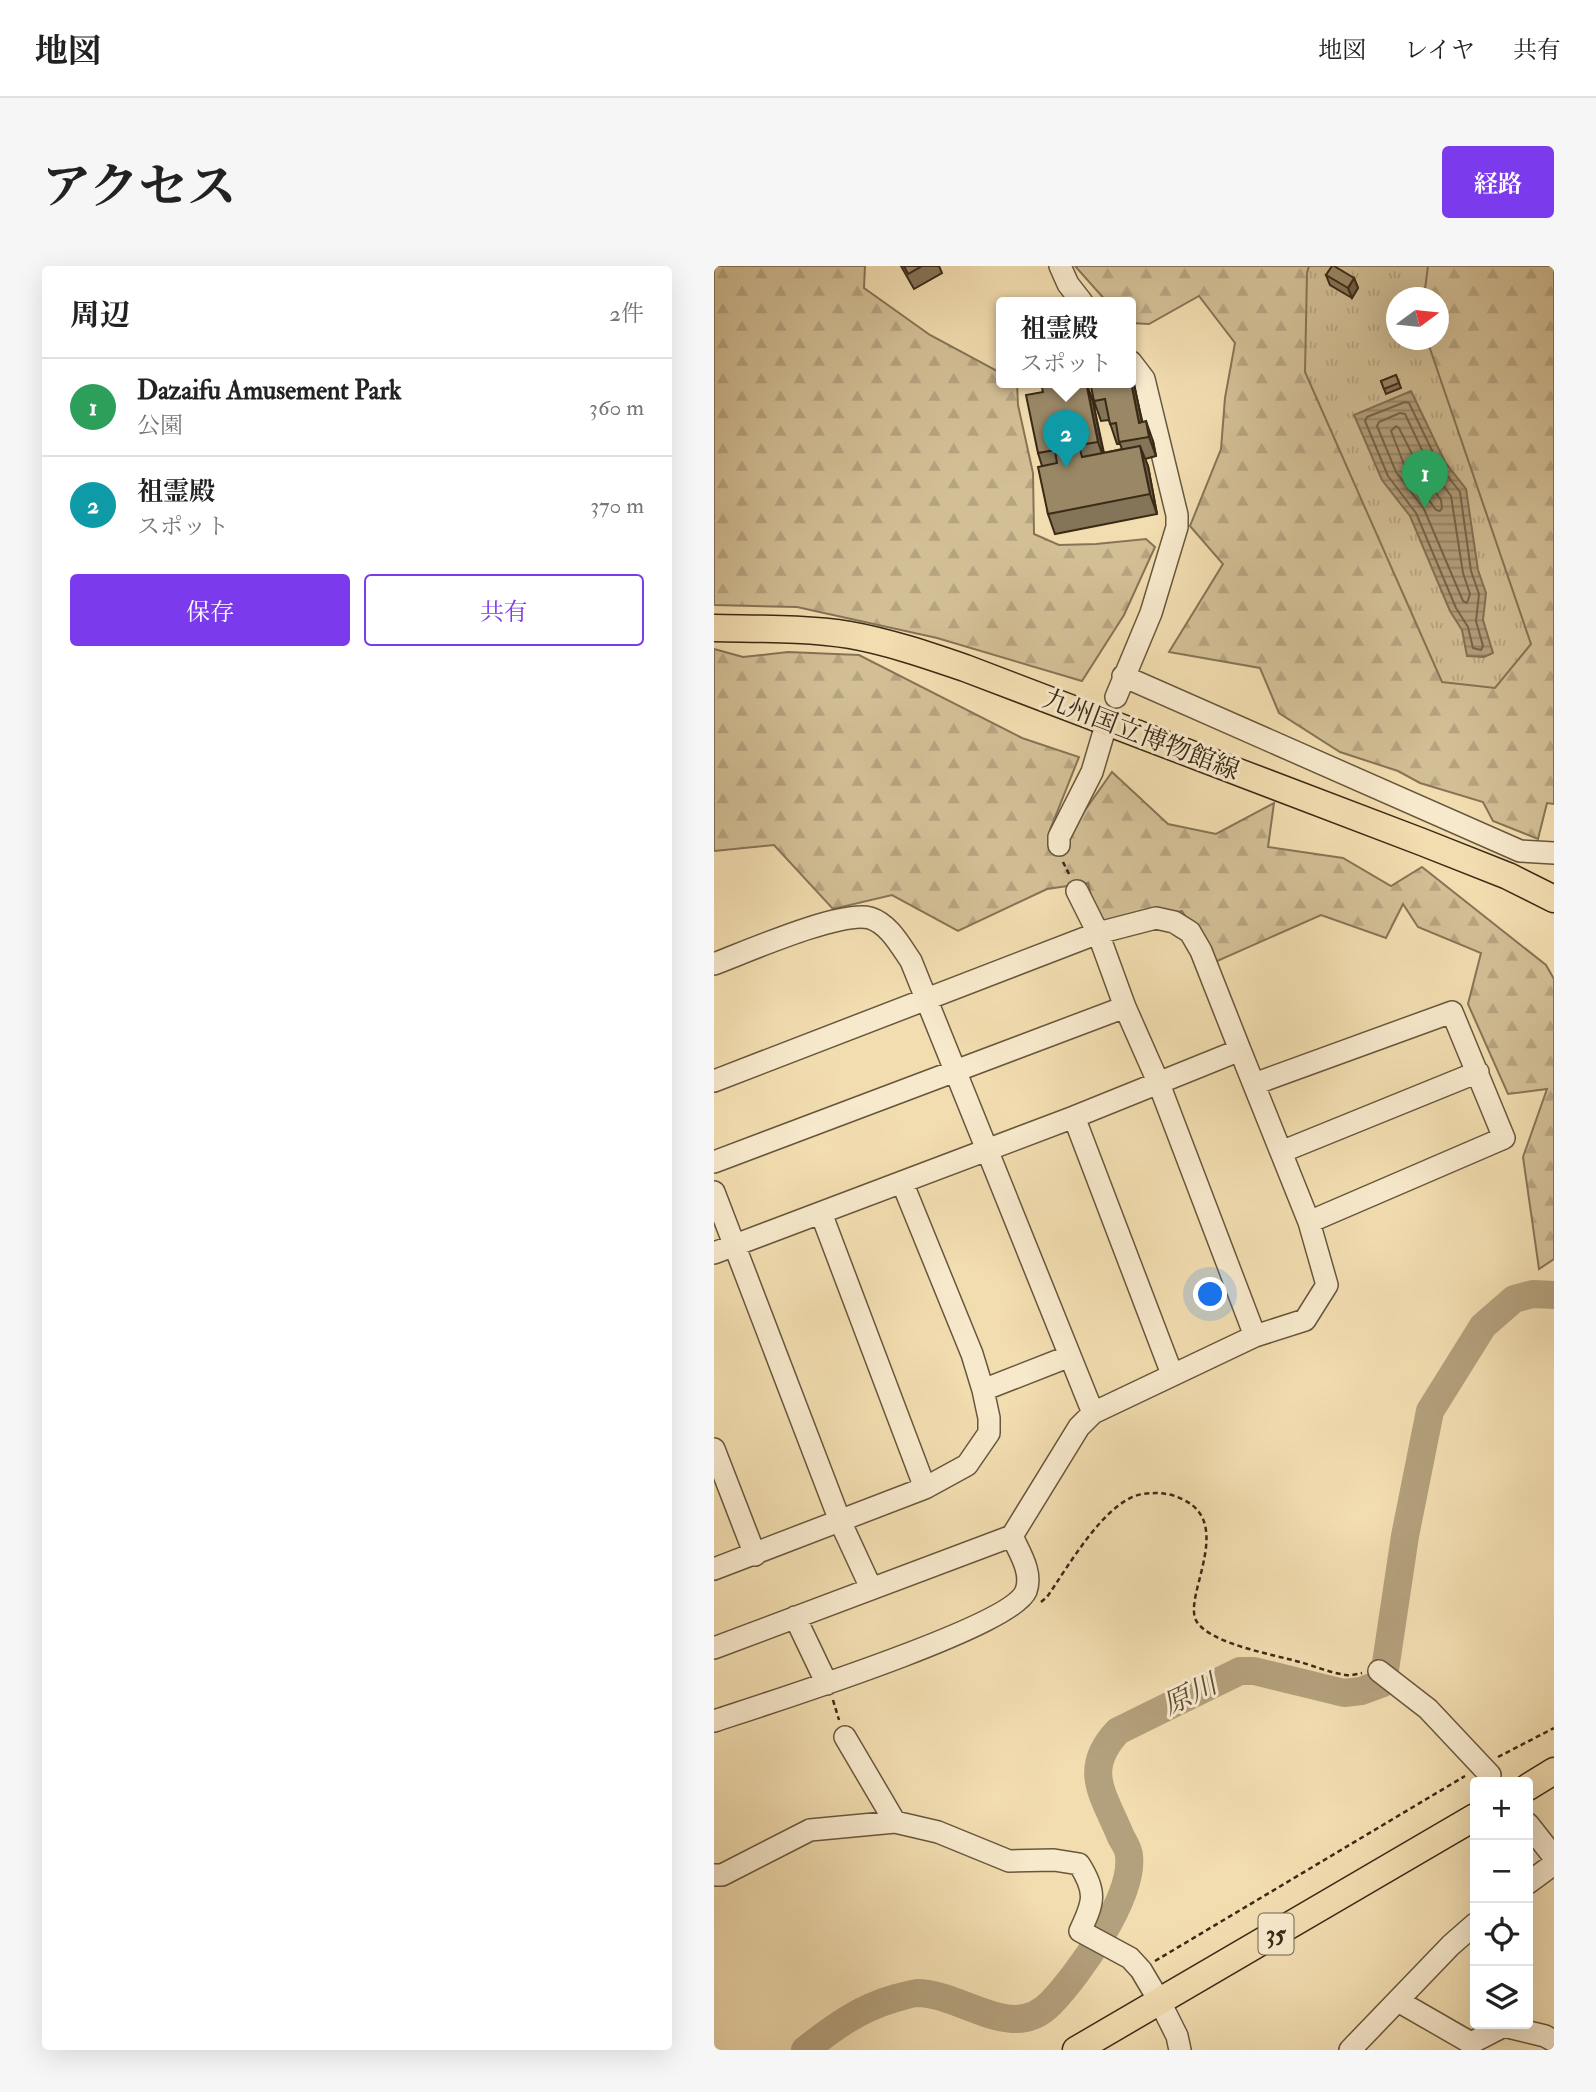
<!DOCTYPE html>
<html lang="ja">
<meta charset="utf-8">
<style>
body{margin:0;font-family:"IM FELL Double Pica","Noto Serif JP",serif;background:#f6f6f6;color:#222}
.controls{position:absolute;right:21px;bottom:21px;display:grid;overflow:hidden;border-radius:7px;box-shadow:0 7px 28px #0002}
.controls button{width:63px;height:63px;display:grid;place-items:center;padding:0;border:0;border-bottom:2px solid #e0e0e0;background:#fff;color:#222;font:35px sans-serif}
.compass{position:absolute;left:672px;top:21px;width:63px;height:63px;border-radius:50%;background:#fff;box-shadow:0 7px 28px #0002;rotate:75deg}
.you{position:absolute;left:497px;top:1029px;width:24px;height:24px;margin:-18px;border:5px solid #fff;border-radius:50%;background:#1a73e8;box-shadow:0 0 0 10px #1a73e833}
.badge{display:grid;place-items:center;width:46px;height:46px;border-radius:50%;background:#7c3aed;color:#fff;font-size:23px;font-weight:700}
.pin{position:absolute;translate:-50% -58px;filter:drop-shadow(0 2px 4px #0008)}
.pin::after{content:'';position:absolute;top:37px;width:24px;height:21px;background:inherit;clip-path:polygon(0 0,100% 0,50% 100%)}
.popup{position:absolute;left:282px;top:31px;width:140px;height:91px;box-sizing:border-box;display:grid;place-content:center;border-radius:7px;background:#fff;filter:drop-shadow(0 2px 5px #0005);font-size:23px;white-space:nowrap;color:#767676}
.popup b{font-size:26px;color:#222}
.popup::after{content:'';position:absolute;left:50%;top:100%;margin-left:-14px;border:14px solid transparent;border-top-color:#fff}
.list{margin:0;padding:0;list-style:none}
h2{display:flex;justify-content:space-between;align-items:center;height:91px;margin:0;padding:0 28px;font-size:30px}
h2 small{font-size:23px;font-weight:400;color:#767676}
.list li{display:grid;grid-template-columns:46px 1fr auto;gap:21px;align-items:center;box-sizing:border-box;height:98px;padding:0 28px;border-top:2px solid #e0e0e0}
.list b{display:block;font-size:26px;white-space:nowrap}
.list p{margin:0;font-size:23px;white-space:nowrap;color:#767676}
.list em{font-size:23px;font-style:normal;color:#767676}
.actions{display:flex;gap:14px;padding:21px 28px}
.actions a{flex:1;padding:16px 0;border:2px solid #7c3aed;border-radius:7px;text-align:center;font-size:24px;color:#7c3aed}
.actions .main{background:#7c3aed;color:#fff}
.icon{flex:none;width:38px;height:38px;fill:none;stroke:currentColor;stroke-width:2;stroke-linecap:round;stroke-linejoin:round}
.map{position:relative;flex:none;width:840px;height:1784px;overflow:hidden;border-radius:7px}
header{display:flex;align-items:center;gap:42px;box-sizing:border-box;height:98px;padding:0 35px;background:#fff;border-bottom:2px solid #e0e0e0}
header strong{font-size:33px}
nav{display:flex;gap:38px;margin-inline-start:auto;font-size:24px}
.intro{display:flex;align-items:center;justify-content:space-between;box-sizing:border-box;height:168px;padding:0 42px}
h1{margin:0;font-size:49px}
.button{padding:18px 32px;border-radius:7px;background:#7c3aed;color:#fff;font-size:24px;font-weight:700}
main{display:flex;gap:42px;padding:0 42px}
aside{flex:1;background:#fff;border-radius:7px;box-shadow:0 7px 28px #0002}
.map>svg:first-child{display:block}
.forest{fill:url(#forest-firs);stroke:#867456;stroke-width:2}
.park{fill:url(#park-tufts);stroke:#867456;stroke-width:2}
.water{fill:url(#water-rules);stroke:#837153;stroke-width:2}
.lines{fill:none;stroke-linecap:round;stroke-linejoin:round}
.shore{stroke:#766549;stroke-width:2}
.river{stroke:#b3a07c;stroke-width:28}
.minor-casing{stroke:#68573c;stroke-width:24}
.major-casing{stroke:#3a2a16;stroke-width:29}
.path{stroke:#3a2a16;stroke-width:2.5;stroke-dasharray:5 3.5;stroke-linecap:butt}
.minor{stroke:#f7e9cc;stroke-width:21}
.major{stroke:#f2ddb0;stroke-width:26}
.wall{fill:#847458;stroke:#3a2a16;stroke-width:2}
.shaded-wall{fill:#6c5e47;stroke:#3a2a16;stroke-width:2}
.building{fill:#9a8766;stroke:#3a2a16;stroke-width:2}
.labels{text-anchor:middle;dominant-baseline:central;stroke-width:6;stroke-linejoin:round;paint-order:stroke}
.shield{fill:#f7e9cc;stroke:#73634d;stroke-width:2}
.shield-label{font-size:24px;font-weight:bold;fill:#3a2a16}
.street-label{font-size:26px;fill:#3a2a16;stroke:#f7e9cc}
.water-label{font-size:28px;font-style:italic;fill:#5e4d35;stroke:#f7e9cc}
</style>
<header>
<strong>地図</strong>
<nav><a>地図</a><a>レイヤ</a><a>共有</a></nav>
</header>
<div class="intro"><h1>アクセス</h1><a class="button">経路</a></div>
<main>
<aside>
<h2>周辺<small>2件</small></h2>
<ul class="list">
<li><span class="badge" style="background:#2e9e5b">1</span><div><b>Dazaifu Amusement Park</b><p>公園</p></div><em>360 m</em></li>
<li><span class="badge" style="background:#0f9aa8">2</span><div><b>祖霊殿</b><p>スポット</p></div><em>370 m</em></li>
</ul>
<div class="actions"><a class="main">保存</a><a>共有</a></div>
</aside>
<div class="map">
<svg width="840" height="1784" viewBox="0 0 840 1784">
<defs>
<pattern id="forest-firs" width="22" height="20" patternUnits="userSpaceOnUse" patternTransform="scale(1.75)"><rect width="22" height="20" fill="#d3bf96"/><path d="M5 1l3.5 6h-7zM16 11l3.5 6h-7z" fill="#b6a481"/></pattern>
<pattern id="park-tufts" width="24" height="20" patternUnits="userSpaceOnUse" patternTransform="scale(1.75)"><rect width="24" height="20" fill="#d3bf96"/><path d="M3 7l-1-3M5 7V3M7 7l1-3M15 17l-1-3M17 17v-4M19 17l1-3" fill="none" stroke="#b6a481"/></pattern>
<pattern id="water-rules" width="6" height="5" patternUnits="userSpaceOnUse" patternTransform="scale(1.75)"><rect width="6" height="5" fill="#b3a07c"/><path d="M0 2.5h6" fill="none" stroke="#938365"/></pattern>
</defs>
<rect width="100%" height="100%" fill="#f2ddb0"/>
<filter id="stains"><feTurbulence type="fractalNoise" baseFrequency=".00286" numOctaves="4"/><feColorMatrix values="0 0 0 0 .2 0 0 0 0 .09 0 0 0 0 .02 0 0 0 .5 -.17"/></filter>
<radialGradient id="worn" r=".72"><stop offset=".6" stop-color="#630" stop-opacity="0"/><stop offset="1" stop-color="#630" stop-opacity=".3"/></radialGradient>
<!-- forest -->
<path class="forest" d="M 0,0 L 151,0 L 150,22 L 216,69 L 287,107 L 287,116 L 303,116 L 304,139 L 319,207 L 320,268 L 345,279 L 382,278 L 432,273 L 441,281 L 410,349 L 368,415 L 223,372 L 83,341 L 0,339 Z
M 361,0 L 598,0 L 594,86 L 724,74 L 724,32 L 682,32 L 675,57 L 685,0 L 840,0 L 840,538 L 833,537 L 824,573 L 779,555 L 769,536 L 706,517 L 684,505 L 626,486 L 565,447 L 546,402 L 455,386 L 509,298 L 476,260 L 507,183 L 511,132 L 521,77 L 485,30 L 435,58 L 417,57 L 417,36 L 393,36 Z
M 0,383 L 29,391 L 74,386 L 145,389 L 308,472 L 365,491 L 336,564 L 345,581 L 398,506 L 454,558 L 502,568 L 560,537 L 554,581 L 629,592 L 677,620 L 708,601 L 832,699 L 840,713 L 840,993 L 825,1003 L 809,891 L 833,823 L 794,828 L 754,738 L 767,687 L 704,661 L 689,638 L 672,672 L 607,649 L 501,696 L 468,645 L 384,659 L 374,617 L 333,623 L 244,665 L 178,629 L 119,643 L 60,579 L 0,585 Z"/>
<!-- park -->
<path class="park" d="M 595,0 L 714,0 L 710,31 L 682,32 L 682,74 L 713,74 L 817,378 L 781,422 L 728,416 L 591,106 L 593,7 Z"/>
<!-- water -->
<path class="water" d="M 697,125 L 731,196 L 752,223 L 764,304 L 772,327 L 769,354 L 779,387 L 770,391 L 753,390 L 748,364 L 736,345 L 696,250 L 668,214 L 640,149 Z"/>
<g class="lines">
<!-- shore -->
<path class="shore" d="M 691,136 L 695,137 L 725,199 L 746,226 L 757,305 L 765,328 L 762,355 L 769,380 L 767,384 L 759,382 L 754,361 L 742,342 L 702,247 L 674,210 L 651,155 L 653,151 Z
M 686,147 L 691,148 L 717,203 L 737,230 L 749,307 L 756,328 L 753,337 L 749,335 L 710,243 L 682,206 L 663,160 L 665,156 Z
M 682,160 L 685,162 L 708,208 L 727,234 L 728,242 L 726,245 L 722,244 L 691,201 L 677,165 Z"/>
<!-- river -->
<path class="river" d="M 91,1784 C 120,1761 146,1742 182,1732 C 189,1730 196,1728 203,1727 C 248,1727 298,1778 337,1737 C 364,1709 420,1631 415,1590 C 415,1584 410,1576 407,1571 C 390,1529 367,1504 404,1465 L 526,1405 L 540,1405 L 630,1427 L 647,1425 L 669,1417 L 691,1270 L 716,1145 L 769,1060 L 800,1033 L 819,1028 L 840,1029"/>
<defs>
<path id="minor" d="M 346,0 L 354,18 L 368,36
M 409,410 L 806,585 L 840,587
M 402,431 L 437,347 L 463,261 L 463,249 L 430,113 L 417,96
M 345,579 L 345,571 L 378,506 L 389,469
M 363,625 L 384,667 L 411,741 L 445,818 L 541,1070
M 0,698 C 32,686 127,644 156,652 C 175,658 186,679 197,695 L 379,1147
M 0,815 L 384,667 L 442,652 L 460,656 L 476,666 L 487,685 L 526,784
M 540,818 L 738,746 L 790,872 L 595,956
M 360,851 L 458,1108
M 567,886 L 764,806
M 0,896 L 411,741
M 0,926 L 126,1255 L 157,1322
M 107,947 L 211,1222
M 0,987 L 360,851 L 526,784 L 595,956 L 613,1019 L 591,1054 L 541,1070 L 379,1147 L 365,1161 L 298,1270 L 0,1382
M 269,1124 L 356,1090
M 0,1183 L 41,1289
M 0,1303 L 211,1222 L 253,1199 L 275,1167 L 275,1152 L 269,1124 L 258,1088 L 188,916
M 81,1351 L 113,1418
M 665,1405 L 714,1443 L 776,1509
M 0,1455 C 48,1439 297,1361 312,1325 C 319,1306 305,1286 298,1270
M 131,1471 L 181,1556
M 814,1558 L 840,1591
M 0,1609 L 8,1609 L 96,1564 L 181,1556 L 224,1566 L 295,1595 L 340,1594 L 365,1598 C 383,1626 380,1636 366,1665 L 416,1692 L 427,1704 L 446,1736 L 463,1770 L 466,1784
M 814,1617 L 840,1598
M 684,1735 L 757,1777 L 790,1760 L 831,1770 L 840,1775
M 636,1784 L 737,1679 L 761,1658"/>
<path id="major" d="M 0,362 C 45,363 92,362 136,369 C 175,376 213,389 251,402 L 708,576 L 794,610 L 840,633
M 814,1521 L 840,1505
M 362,1784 L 761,1551"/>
</defs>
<!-- minor casing -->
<use href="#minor" class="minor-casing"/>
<!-- major casing -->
<use href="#major" class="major-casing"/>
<!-- path -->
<path class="path" d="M 349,596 L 355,608
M 327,1336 L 333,1331 C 354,1301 392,1233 429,1228 C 444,1226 457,1227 470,1234 C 521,1259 467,1333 483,1356 C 497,1378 561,1389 586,1396 C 600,1400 617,1407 632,1409 C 637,1410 643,1408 648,1407
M 119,1434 L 125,1454
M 784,1491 L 840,1462
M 441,1695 L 751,1510"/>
<!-- minor -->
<use href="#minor" class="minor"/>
<!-- major -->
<use href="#major" class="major"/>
</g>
<!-- wall -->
<path class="wall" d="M 187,0 L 225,0 L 228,7 L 200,23 Z
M 612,9 L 640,12 L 644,22 L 638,32 L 616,19 Z
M 682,109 L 687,122 L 672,128 L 667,115 Z
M 331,116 L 353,116 L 354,119 L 372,116 L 379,136 L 390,187 L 408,183 L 406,178 L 403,178 L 395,154 L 387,155 L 380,135 L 420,118 L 428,156 L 439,175 L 442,190 L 431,193 L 434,200 L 443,248 L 341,268 L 334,248 L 328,200 L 324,187 L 329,126 Z"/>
<!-- shaded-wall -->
<path class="shaded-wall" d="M 640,12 L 644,22 L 638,32 L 634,22 Z
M 417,108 L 420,118 L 431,171 L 425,157 L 417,116 Z
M 372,116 L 379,136 L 391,196 L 384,176 Z
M 432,155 L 439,175 L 442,190 L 435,171 Z
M 426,180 L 434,200 L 443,248 L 436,228 Z"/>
<!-- building -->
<path class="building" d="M 190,0 L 208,0 L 194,8 Z
M 618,0 L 620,0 L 640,12 L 634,22 L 612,9 Z
M 682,109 L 685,117 L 670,123 L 667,115 Z
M 331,116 L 352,116 L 353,120 L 372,116 L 384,176 L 365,179 L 368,191 L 426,180 L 436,228 L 334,248 L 324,201 L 343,197 L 341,184 L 324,187 L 312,129 L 329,126 L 327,117 Z
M 376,116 L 417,116 L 425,157 L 432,155 L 435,171 L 405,176 L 402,157 L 396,158 L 391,133 L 380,135 Z"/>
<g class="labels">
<!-- shield labels -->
<rect class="shield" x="544.5" y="1647.5" width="35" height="41" rx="5"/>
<g class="shield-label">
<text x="562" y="1668">35</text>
</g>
<!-- street labels -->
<g class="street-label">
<text transform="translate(427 469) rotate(21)">九州国立博物館線</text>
</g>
<!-- water labels -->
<g class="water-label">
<text transform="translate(476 1429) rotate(-26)">原川</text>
</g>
</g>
<rect width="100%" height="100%" filter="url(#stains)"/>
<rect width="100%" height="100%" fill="url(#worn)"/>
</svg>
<div class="controls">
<button>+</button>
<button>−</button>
<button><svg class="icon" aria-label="locate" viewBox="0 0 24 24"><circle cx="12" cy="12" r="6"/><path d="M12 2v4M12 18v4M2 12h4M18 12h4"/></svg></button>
<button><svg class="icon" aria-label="layers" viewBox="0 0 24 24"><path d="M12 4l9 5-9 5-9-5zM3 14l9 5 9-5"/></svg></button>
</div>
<svg class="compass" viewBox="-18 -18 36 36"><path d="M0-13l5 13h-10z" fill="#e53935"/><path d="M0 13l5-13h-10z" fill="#767676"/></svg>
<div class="you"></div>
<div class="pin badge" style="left:711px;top:242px;background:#2e9e5b">1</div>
<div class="pin badge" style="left:352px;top:202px;background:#0f9aa8">2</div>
<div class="popup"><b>祖霊殿</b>スポット</div>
</div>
</main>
